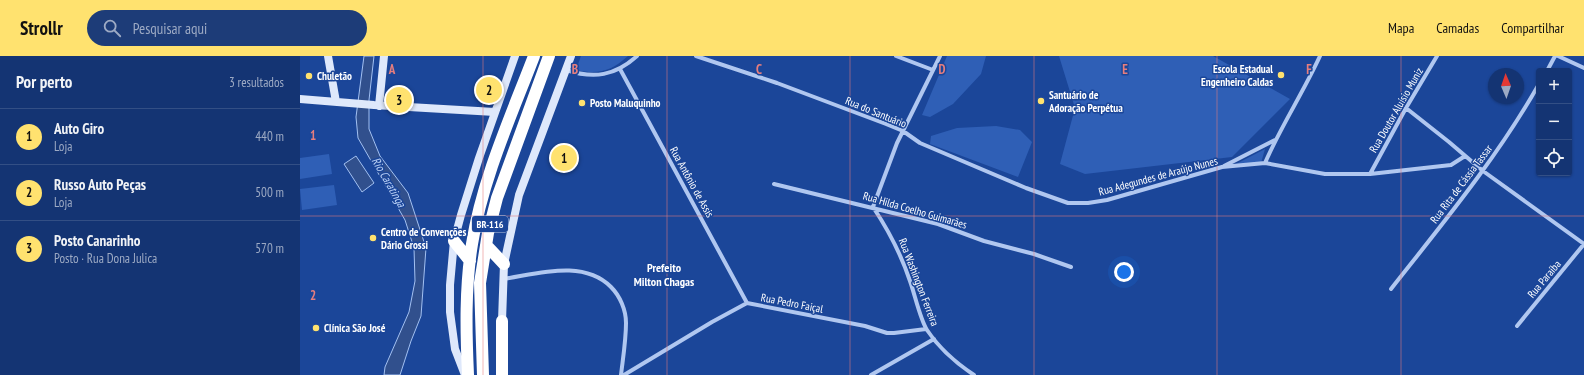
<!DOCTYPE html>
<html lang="pt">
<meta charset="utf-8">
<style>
body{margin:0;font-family:"PT Sans Narrow",sans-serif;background:#1d3c78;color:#f1f3f6}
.controls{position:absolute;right:12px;top:12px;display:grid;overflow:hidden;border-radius:4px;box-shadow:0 1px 3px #0004}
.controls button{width:36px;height:36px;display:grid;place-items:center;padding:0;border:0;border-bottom:1px solid #334f85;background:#143473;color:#f1f3f6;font:20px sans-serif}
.compass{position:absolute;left:1188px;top:12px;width:36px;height:36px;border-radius:50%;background:#143473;box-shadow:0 1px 3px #0004;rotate:358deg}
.you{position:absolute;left:824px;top:216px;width:14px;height:14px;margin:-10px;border:3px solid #fff;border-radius:50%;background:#1a73e8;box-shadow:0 0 0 6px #1a73e833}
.badge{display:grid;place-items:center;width:26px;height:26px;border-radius:50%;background:#ffe26f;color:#111;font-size:13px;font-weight:700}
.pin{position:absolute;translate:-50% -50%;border:2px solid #fff;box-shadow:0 1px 4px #0006}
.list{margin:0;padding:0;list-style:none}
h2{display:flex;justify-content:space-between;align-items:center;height:52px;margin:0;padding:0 16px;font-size:17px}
h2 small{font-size:13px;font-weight:400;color:#9daac4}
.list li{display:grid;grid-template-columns:26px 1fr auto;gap:12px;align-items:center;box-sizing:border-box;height:56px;padding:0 16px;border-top:1px solid #334f85}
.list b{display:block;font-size:15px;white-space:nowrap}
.list p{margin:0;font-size:13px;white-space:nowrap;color:#9daac4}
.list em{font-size:13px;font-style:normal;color:#9daac4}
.icon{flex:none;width:22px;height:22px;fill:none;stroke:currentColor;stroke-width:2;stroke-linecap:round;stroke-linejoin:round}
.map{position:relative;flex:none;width:1284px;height:319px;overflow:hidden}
header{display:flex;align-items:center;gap:24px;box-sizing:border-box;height:56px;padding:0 20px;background:#ffe26f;color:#111}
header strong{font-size:19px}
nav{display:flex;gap:22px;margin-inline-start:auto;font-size:14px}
.search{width:280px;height:36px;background:#1d3c78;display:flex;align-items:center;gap:10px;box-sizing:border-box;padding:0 14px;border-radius:22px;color:#9daac4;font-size:15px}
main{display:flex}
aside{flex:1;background:#143473}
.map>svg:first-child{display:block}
.green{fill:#2f5fb6}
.water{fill:#31508d;stroke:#a3c1f2}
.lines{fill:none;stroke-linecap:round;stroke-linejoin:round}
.street{stroke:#b0c7f0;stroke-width:4}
.secondary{stroke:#dee8fb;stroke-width:8}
.highway{stroke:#fff;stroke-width:12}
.grid{fill:none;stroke:#e67e7e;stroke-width:1;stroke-opacity:0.55}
.poi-dot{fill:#ffe26f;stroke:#1b4699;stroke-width:1.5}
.labels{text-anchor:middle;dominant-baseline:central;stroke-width:3;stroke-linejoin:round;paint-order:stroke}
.shield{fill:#1b4699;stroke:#bbc8e0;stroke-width:1}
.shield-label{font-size:10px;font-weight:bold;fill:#fff}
.poi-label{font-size:11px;font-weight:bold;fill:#fff;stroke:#1b4699;text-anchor:start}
.street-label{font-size:11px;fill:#fff;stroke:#1b4699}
.water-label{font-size:12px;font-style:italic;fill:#bcd2f7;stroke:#1b4699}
.neighbourhood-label{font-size:12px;font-weight:bold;fill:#fff;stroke:#1b4699}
.grid-label{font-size:13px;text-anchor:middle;font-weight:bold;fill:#e67e7e;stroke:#1b4699;stroke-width:3;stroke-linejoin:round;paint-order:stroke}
</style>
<header>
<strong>Strollr</strong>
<div class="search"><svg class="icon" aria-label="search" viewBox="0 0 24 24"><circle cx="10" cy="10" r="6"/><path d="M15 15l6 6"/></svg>Pesquisar aqui</div>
<nav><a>Mapa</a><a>Camadas</a><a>Compartilhar</a></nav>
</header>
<main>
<aside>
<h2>Por perto<small>3 resultados</small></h2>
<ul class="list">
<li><span class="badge">1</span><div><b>Auto Giro</b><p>Loja</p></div><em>440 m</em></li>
<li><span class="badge">2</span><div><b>Russo Auto Peças</b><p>Loja</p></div><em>500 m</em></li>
<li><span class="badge">3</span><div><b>Posto Canarinho</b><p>Posto · Rua Dona Julica</p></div><em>570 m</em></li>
</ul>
</aside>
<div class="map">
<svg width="1284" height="319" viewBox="0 0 1284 319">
<rect width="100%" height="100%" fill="#1b4699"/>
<!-- green -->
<path class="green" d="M 281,0 L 328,0 C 311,15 299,19 276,14 Z
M 647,0 L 686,0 L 681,18 L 653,48 L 630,61 L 622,59 Z
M 759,0 L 913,0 L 990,43 L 932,101 L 785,118 L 760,108 L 775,52 Z
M 696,70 L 720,74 L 732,86 L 718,121 L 630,88 L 631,80 L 657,72 Z
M 965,93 L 961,107 L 934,109 Z
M 29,98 L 32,118 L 0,123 L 0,102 Z
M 34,129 L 37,149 L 2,154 L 0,133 Z"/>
<!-- water -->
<path class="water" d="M 64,0 L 74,0 L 69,44 L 69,73 L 80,100 L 108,137 L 126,192 L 121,260 L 111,285 L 100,319 L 84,319 L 85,311 L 109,256 L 115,225 L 114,192 L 105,164 L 58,82 L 56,61 Z
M 56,100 L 74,127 L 62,136 L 44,108 Z"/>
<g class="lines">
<!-- street -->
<path class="street" d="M 396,0 L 477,27 L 586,68 L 603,75 L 620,87 L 726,132 L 768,147 L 788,147 L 807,144 L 922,111 L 965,107 L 1025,118 L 1070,118 L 1151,109 L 1165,100
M 596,0 L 633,14
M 1258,0 L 1284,12
M 320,13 L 447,247
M 266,14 C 294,23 315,20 337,0
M 1247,15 L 1255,0
M 1106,52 L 1149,86 L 1183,115 L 1284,188 L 1217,270
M 965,107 C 981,70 1003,37 1020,0
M 924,110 L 975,84
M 1070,118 L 1106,52 L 1137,0
M 474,128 L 638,168 L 684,185 L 734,198 L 771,211
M 573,151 C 589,175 601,198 610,225 C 615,239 620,263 627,274 C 639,292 656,307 674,319
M 573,151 L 597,87 L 640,0
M 203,223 C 238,218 283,203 311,231 C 320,240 326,254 326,267 C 326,284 323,302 321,319
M 1091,233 C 1143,167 1197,102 1239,28
M 324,319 L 412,266 L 447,247 L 565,270 L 587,277 L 594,277 L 626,273
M 571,319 L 634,283"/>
<!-- secondary -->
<path class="secondary" d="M 28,0 L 36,46
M 0,43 L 74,49 L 195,56
M 79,50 L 84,0
M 202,265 L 204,208 L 219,139 L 271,0
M 165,319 L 155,293 L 150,256 L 150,229 L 154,185 L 161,159 L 179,102 L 215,0"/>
<!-- highway -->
<path class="highway" d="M 154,185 L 170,205
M 186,189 L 204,208
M 168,319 C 166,275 165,231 172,188 C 182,124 211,60 234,0
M 183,319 L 180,227 L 188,177 L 197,142 L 249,0
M 202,319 L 202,265"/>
</g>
<!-- grid -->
<path class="grid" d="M 183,0 L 183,319M 367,0 L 367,319M 550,0 L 550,319M 734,0 L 734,319M 917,0 L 917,319M 1101,0 L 1101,319M 0,160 L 1284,160"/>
<!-- markers -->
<g class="poi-dot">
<circle cx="981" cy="19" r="4"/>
<circle cx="9" cy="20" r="4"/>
<circle cx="741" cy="45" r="4"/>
<circle cx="282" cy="47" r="4"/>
<circle cx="73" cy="182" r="4"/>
<circle cx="16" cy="272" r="4"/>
</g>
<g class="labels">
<!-- shield labels -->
<rect class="shield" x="172" y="160" width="36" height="16" rx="3"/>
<g class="shield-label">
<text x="190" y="168">BR-116</text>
</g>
<!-- poi labels -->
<g class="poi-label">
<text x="973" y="13" text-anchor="end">Escola Estadual<tspan x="973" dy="13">Engenheiro Caldas</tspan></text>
<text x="17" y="20">Chuletão</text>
<text x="749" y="39">Santuário de<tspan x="749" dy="13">Adoração Perpétua</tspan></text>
<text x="290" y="47">Posto Maluquinho</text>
<text x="81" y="176">Centro de Convenções<tspan x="81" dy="13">Dário Grossi</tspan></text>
<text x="24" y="272">Clínica São José</text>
</g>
<!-- street labels -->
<g class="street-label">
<text transform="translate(1096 54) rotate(-60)">Rua Doutor Aluísio Muniz</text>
<text transform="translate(576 56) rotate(22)">Rua do Santuário</text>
<text transform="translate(858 120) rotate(-15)">Rua Adegundes de Araújo Nunes</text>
<text transform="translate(392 126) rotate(61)">Rua Antônio de Assis</text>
<text transform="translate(1161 128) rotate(-53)">Rua Rita de Cássia Tassar</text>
<text transform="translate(615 154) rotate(16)">Rua Hilda Coelho Guimarães</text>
<text transform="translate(1244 223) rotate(-50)">Rua Paraíba</text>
<text transform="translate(619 226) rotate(69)">Rua Washington Ferreira</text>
<text transform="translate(492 247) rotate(11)">Rua Pedro Faiçal</text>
</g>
<!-- water labels -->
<g class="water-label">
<text transform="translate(89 126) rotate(60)">Rio Caratinga</text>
</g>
<!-- neighbourhood labels -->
<g class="neighbourhood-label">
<text x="364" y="211">Prefeito<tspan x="364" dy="14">Milton Chagas</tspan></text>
</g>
</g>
<g class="grid-label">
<text x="92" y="18">A</text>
<text x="275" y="18">B</text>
<text x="459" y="18">C</text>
<text x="642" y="18">D</text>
<text x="825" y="18">E</text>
<text x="1009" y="18">F</text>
<text x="13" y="84">1</text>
<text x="13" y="244">2</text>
</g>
</svg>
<div class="controls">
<button>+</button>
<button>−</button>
<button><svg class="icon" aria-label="locate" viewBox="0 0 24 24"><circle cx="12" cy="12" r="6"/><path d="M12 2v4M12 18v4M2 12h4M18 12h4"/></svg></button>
</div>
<svg class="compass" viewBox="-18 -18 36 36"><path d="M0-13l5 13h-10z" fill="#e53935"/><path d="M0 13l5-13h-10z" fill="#9daac4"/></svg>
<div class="you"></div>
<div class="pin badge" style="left:264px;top:102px">1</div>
<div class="pin badge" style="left:189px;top:34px">2</div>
<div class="pin badge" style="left:99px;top:44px">3</div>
</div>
</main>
